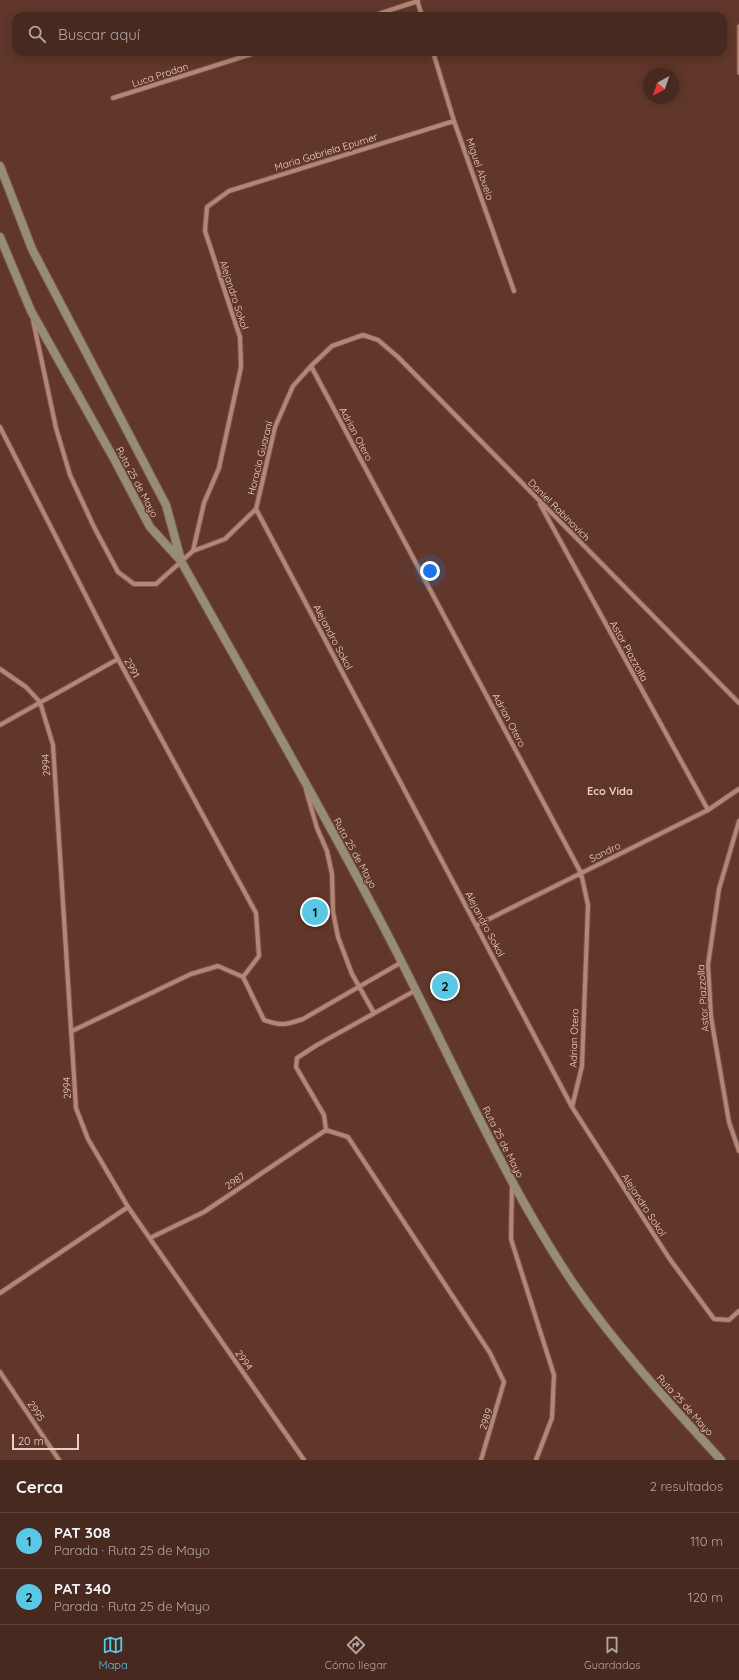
<!DOCTYPE html>
<html lang="es">
<meta charset="utf-8">
<style>
body{margin:0;font-family:Quicksand,sans-serif;background:#4f3129;color:#f1f3f6}
.compass{position:absolute;left:643px;top:68px;width:36px;height:36px;border-radius:50%;background:#482920;box-shadow:0 2px 10px #0003;rotate:220deg}
.scale{position:absolute;left:12px;bottom:10px;width:67px;box-sizing:border-box;padding-left:4px;border:2px solid #e9cec6;border-top:0;font-size:11px;line-height:14px;white-space:nowrap;color:#e9cec6;-webkit-text-stroke:3px #60372a;paint-order:stroke}
.you{position:absolute;left:430px;top:571px;width:14px;height:14px;margin:-10px;border:3px solid #fff;border-radius:50%;background:#1a73e8;box-shadow:0 0 0 6px #1a73e833}
.badge{display:grid;place-items:center;width:26px;height:26px;border-radius:50%;background:#5ac8e5;color:#111;font-size:13px;font-weight:700}
.pin{position:absolute;translate:-50% -50%;border:2px solid #fff;box-shadow:0 1px 4px #0006}
.list{margin:0;padding:0;list-style:none}
h2{display:flex;justify-content:space-between;align-items:center;height:52px;margin:0;padding:0 16px;font-size:17px}
h2 small{font-size:13px;font-weight:400;color:#b1a6a5}
.list li{display:grid;grid-template-columns:26px 1fr auto;gap:12px;align-items:center;box-sizing:border-box;height:56px;padding:0 16px;border-top:1px solid #60453e}
.list b{display:block;font-size:15px;white-space:nowrap}
.list p{margin:0;font-size:13px;white-space:nowrap;color:#b1a6a5}
.list em{font-size:13px;font-style:normal;color:#b1a6a5}
.icon{flex:none;width:22px;height:22px;fill:none;stroke:currentColor;stroke-width:2;stroke-linecap:round;stroke-linejoin:round}
.map{position:relative;flex:none;width:739px;height:1460px;overflow:hidden}
.search{position:absolute;background:#482920;box-shadow:0 2px 10px #0003;left:12px;right:12px;top:12px;height:44px;display:flex;align-items:center;gap:10px;box-sizing:border-box;padding:0 14px;border-radius:12px;color:#b1a6a5;font-size:15px}
.sheet{height:164px;background:#482920}
nav{display:flex;justify-content:space-around;align-items:center;box-sizing:border-box;height:56px;border-top:1px solid #60453e;background:#482920;font-size:11px;color:#b1a6a5}
nav a{display:grid;justify-items:center;gap:2px}
nav .on{color:#5ac8e5}
.map>svg:first-child{display:block}
.lines{fill:none;stroke-linecap:round;stroke-linejoin:round}
.lane-casing{stroke:#79564b;stroke-width:5}
.street-casing{stroke:#79564b;stroke-width:6}
.secondary-casing{stroke:#79564b;stroke-width:10}
.lane{stroke:#b58576;stroke-width:3}
.street{stroke:#b58576;stroke-width:4}
.secondary{stroke:#978c75;stroke-width:8}
.labels{text-anchor:middle;dominant-baseline:central;stroke-width:3;stroke-linejoin:round;paint-order:stroke}
.street-label{font-size:10px;fill:#e9cec6;stroke:#60372a}
.neighbourhood-label{font-size:11px;font-weight:bold;fill:#e9cec6;stroke:#60372a}
</style>
<div class="map">
<svg width="739" height="1460" viewBox="0 0 739 1460">
<rect width="100%" height="100%" fill="#60372a"/>
<g class="lines">
<defs>
<path id="lane" d="M 739,26 L 739,73"/>
<path id="street" d="M 417,0 L 422,16
M 372,16 L 418,1
M 433,52 L 454,121 L 514,291
M 113,98 L 258,52
M 33,320 L 56,428 L 70,475 L 94,527 L 118,572 L 134,584 L 156,584 L 193,551 L 225,539 L 256,509 L 275,427 L 293,386 L 311,366 L 332,346 L 363,335 L 378,340 L 398,357 L 739,703
M 311,366 L 581,873 L 588,905 L 582,1066 L 572,1107
M 0,427 L 118,659 L 256,913 L 259,956 L 243,977
M 540,504 L 708,810
M 256,509 L 572,1107 L 669,1258 L 714,1319 L 729,1320 L 739,1311
M 193,551 L 204,503 L 219,468 L 241,367 L 240,337 L 205,231 L 207,207 L 229,191 L 454,121
M 0,669 L 26,687 L 40,702 L 53,745 L 76,1108 L 88,1139 L 128,1207 L 304,1460
M 0,725 L 118,659
M 306,790 L 317,828 L 327,851 L 332,874 L 333,912 L 338,937 L 352,974 L 374,1013
M 739,821 L 719,889 L 708,965 L 711,1017 L 729,1122 L 739,1151
M 477,925 L 708,810 L 739,789
M 72,1031 L 191,974 L 218,966 L 243,977 L 264,1020 C 281,1026 286,1025 303,1019 L 402,962
M 326,1130 L 348,1137 L 490,1353 L 504,1382 L 481,1460
M 326,1130 L 324,1115 L 296,1067 L 297,1058 L 317,1045 L 416,990
M 512,1184 L 511,1239 L 554,1375 L 552,1418 L 536,1460
M 150,1238 L 204,1212 L 326,1130
M 0,1293 L 128,1207
M 0,1372 L 59,1460"/>
<path id="secondary" d="M 0,166 L 32,249 L 166,505 L 181,560
M 0,237 L 31,311 L 113,457 L 150,527 L 181,561 C 248,681 317,800 381,922 C 445,1043 498,1172 575,1286 C 618,1348 670,1404 721,1460"/>
</defs>
<!-- lane casing -->
<use href="#lane" class="lane-casing"/>
<!-- street casing -->
<use href="#street" class="street-casing"/>
<!-- secondary casing -->
<use href="#secondary" class="secondary-casing"/>
<!-- lane -->
<use href="#lane" class="lane"/>
<!-- street -->
<use href="#street" class="street"/>
<!-- secondary -->
<use href="#secondary" class="secondary"/>
</g>
<g class="labels">
<!-- street labels -->
<g class="street-label">
<text transform="translate(160 75) rotate(-18)">Luca Prodan</text>
<text transform="translate(326 152) rotate(-17)">Maria Gabriela Epumer</text>
<text transform="translate(480 169) rotate(71)">Miguel Abuelo</text>
<text transform="translate(234 295) rotate(72)">Alejandro Sokol</text>
<text transform="translate(356 434) rotate(62)">Adrian Otero</text>
<text transform="translate(260 458) rotate(-76)">Horacio Guaraní</text>
<text transform="translate(137 482) rotate(62)">Ruta 25 de Mayo</text>
<text transform="translate(559 510) rotate(45)">Daniel Rabinovich</text>
<text transform="translate(333 637) rotate(62)">Alejandro Sokol</text>
<text transform="translate(629 651) rotate(61)">Astor Piazzolla</text>
<text transform="translate(132 668) rotate(62)">2991</text>
<text transform="translate(509 720) rotate(62)">Adrian Otero</text>
<text transform="translate(46 765) rotate(-94)">2994</text>
<text transform="translate(605 852) rotate(-26)">Sandro</text>
<text transform="translate(355 853) rotate(61)">Ruta 25 de Mayo</text>
<text transform="translate(485 924) rotate(62)">Alejandro Sokol</text>
<text transform="translate(703 998) rotate(-94)">Astor Piazzolla</text>
<text transform="translate(574 1038) rotate(-88)">Adrian Otero</text>
<text transform="translate(67 1088) rotate(-93)">2994</text>
<text transform="translate(503 1142) rotate(63)">Ruta 25 de Mayo</text>
<text transform="translate(235 1181) rotate(-34)">2987</text>
<text transform="translate(644 1205) rotate(57)">Alejandro Sokol</text>
<text transform="translate(244 1360) rotate(55)">2994</text>
<text transform="translate(685 1405) rotate(48)">Ruta 25 de Mayo</text>
<text transform="translate(36 1411) rotate(56)">2995</text>
<text transform="translate(486 1419) rotate(-73)">2989</text>
</g>
<!-- neighbourhood labels -->
<g class="neighbourhood-label">
<text x="610" y="791">Eco Vida</text>
</g>
</g>
</svg>
<svg class="compass" viewBox="-18 -18 36 36"><path d="M0-13l5 13h-10z" fill="#e53935"/><path d="M0 13l5-13h-10z" fill="#b1a6a5"/></svg>
<div class="scale">20 m</div>
<div class="you"></div>
<div class="pin badge" style="left:315px;top:912px">1</div>
<div class="pin badge" style="left:445px;top:986px">2</div>
<div class="search"><svg class="icon" aria-label="search" viewBox="0 0 24 24"><circle cx="10" cy="10" r="6"/><path d="M15 15l6 6"/></svg>Buscar aquí</div>
</div>
<section class="sheet">
<h2>Cerca<small>2 resultados</small></h2>
<ul class="list">
<li><span class="badge">1</span><div><b>PAT 308</b><p>Parada · Ruta 25 de Mayo</p></div><em>110 m</em></li>
<li><span class="badge">2</span><div><b>PAT 340</b><p>Parada · Ruta 25 de Mayo</p></div><em>120 m</em></li>
</ul>
</section>
<nav>
<a class="on"><svg class="icon" aria-label="map" viewBox="0 0 24 24"><path d="M3 6l6-2 6 2 6-2v14l-6 2-6-2-6 2zM9 4v14M15 6v14"/></svg>Mapa</a>
<a><svg class="icon" aria-label="directions" viewBox="0 0 24 24"><path d="M12 3l9 9-9 9-9-9zM9 14v-3h6M13 9l2 2-2 2"/></svg>Cómo llegar</a>
<a><svg class="icon" aria-label="saved" viewBox="0 0 24 24"><path d="M7 4h10v16l-5-4-5 4z"/></svg>Guardados</a>
</nav>
